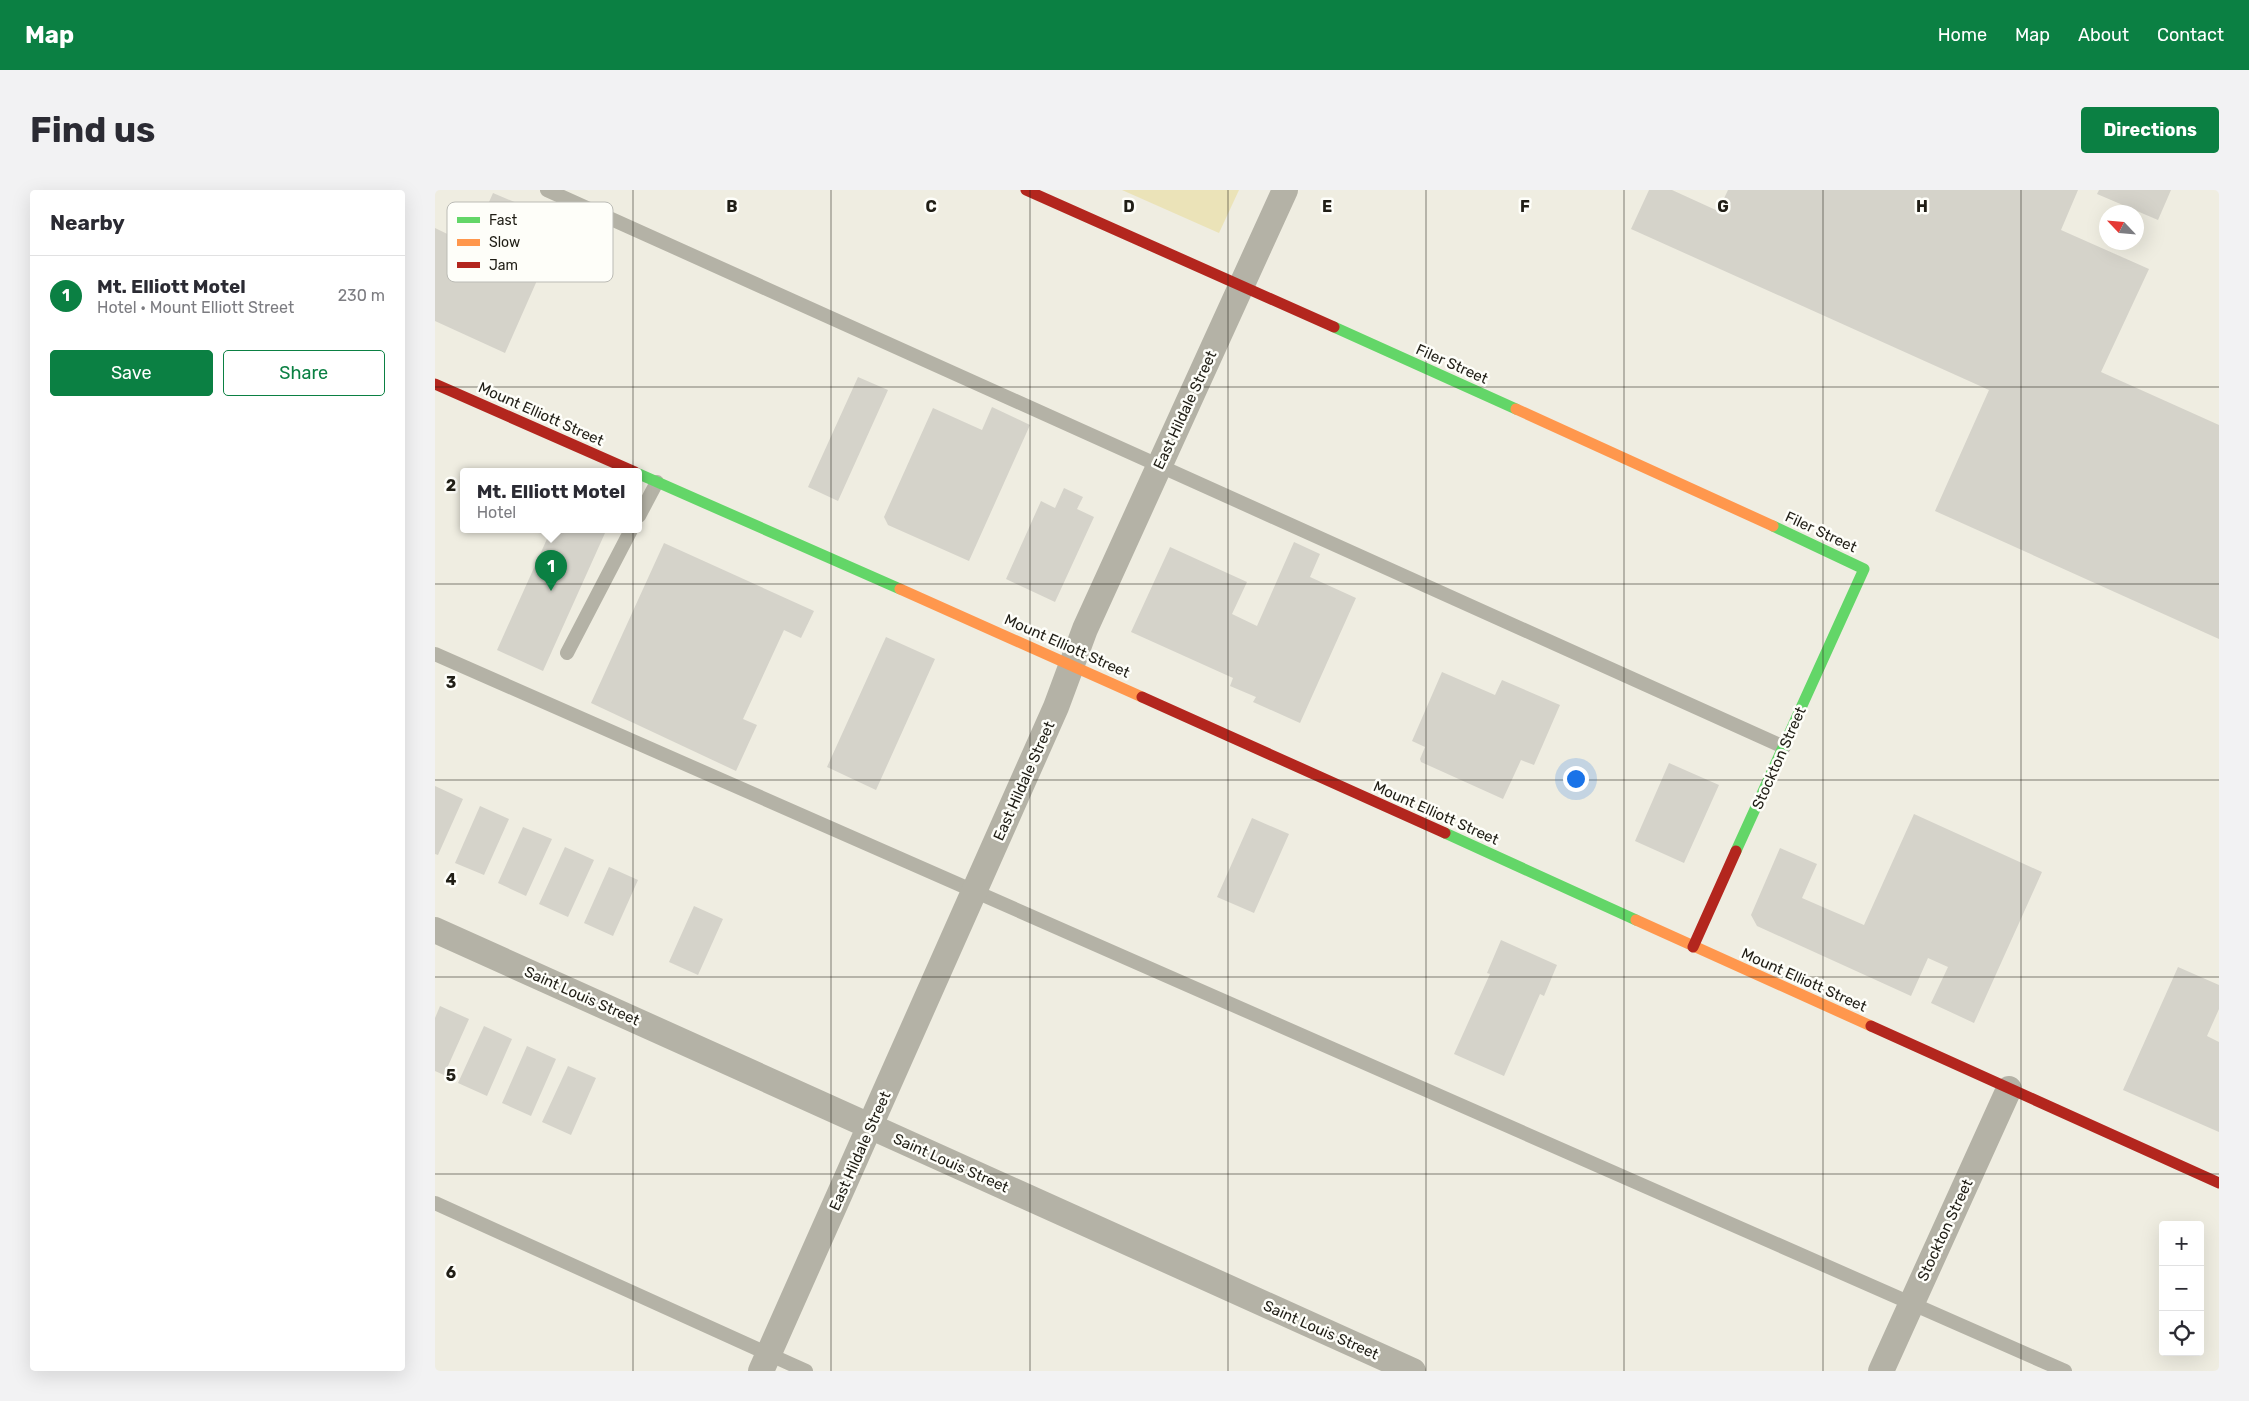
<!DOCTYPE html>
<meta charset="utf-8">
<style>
body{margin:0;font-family:Rubik,sans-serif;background:#f2f2f3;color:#2b2b33}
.controls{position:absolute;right:15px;bottom:15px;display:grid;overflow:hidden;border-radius:5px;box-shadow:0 5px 20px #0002}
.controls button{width:45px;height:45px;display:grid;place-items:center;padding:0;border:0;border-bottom:1px solid #e1e1e2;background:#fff;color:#2b2b33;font:25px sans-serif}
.compass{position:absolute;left:1664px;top:15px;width:45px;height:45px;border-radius:50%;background:#fff;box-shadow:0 5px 20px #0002;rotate:296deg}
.you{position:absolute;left:1140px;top:588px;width:18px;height:18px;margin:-12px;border:4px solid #fff;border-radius:50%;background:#1a73e8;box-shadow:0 0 0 8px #1a73e833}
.badge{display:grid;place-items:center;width:32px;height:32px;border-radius:50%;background:#0b8043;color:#fff;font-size:16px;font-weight:700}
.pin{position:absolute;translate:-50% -41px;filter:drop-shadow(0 1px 2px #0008)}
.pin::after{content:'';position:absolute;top:26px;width:18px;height:15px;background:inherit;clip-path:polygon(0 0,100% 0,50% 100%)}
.popup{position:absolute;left:25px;top:278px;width:182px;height:65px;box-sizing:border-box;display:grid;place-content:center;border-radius:5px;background:#fff;filter:drop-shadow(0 1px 4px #0005);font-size:16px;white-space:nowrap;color:#7c7c81}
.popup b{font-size:19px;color:#2b2b33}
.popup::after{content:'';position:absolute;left:50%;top:100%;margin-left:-10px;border:10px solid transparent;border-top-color:#fff}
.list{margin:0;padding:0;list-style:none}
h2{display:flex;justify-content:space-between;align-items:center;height:65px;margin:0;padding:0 20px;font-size:21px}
h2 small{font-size:16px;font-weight:400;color:#7c7c81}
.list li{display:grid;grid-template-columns:32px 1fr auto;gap:15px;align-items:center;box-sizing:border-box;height:80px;padding:0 20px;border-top:1px solid #e1e1e2}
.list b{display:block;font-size:19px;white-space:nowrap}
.list p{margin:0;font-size:16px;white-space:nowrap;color:#7c7c81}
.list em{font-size:16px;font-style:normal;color:#7c7c81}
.actions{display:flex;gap:10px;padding:15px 20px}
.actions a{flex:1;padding:11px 0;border:1px solid #0b8043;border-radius:5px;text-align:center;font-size:18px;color:#0b8043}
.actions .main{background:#0b8043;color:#fff}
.icon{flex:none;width:28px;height:28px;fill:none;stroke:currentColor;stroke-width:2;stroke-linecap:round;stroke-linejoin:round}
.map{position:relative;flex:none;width:1784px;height:1181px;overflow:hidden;border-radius:5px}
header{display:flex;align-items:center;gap:30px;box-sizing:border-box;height:70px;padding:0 25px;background:#0b8043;color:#fff}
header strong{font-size:24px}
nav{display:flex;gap:28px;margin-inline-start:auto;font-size:18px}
.intro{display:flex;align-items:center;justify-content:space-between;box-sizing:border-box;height:120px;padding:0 30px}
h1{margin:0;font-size:35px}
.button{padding:12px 22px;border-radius:5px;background:#0b8043;color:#fff;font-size:18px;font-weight:700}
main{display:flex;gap:30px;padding:0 30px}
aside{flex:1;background:#fff;border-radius:5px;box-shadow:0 5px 20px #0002}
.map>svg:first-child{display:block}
.green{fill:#ebe3b8}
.building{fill:#d5d3ca}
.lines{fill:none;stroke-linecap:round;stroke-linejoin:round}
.lane{stroke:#b4b2a6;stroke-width:14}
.street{stroke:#b4b2a6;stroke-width:26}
.fast{stroke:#63d668;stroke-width:11}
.slow{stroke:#ff974d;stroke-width:11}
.jam{stroke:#b3261e;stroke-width:11}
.grid{fill:none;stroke:#201e16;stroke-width:1;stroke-opacity:0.55}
.labels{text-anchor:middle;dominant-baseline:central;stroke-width:5;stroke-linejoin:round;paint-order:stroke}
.street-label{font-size:15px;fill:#201e16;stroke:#fefef9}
.key{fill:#fefef9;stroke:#bbbbb5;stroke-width:1}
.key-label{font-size:14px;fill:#201e16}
.grid-label{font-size:16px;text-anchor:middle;font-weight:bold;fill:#201e16;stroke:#fefef9;stroke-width:5;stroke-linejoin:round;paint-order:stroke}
</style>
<header>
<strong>Map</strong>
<nav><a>Home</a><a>Map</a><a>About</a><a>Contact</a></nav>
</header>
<div class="intro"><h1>Find us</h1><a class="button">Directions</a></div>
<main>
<aside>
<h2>Nearby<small></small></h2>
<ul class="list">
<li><span class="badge">1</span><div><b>Mt. Elliott Motel</b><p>Hotel · Mount Elliott Street</p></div><em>230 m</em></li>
</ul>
<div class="actions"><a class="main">Save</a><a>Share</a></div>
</aside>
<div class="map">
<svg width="1784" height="1181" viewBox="0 0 1784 1181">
<rect width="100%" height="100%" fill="#efede1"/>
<!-- green -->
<path class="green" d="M 687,0 L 804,0 L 784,43 Z"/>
<!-- building -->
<path class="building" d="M 1214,0 L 1237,0 L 1283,21 L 1293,0 L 1643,0 L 1626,40 L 1714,79 L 1666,182 L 1784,235 L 1784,449 L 1500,321 L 1554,200 L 1196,39 Z
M 1664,0 L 1736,0 L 1723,30 L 1662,4 Z
M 58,3 L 96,19 L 98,13 L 130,27 L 70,163 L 0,131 L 0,38 L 35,55 Z
M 423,187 L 453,200 L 403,311 L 373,297 Z
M 557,217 L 595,235 L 534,371 L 453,335 L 449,327 L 498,218 L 547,240 Z
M 629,298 L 648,307 L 642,319 L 659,327 L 620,412 L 571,389 L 606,311 L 620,318 Z
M 116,340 L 164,340 L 170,343 L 108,481 L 62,460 Z
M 859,352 L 885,364 L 875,387 L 921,408 L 865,533 L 818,512 L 821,507 L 795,496 L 798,488 L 696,442 L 735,357 L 812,392 L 797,424 L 822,436 Z
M 229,353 L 379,421 L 366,448 L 349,440 L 308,529 L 322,535 L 301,581 L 156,513 Z
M 451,447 L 500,469 L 441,600 L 392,577 Z
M 1007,482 L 1060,505 L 1067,490 L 1125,515 L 1099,575 L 1086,570 L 1068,609 L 986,572 L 985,569 L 990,557 L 977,551 Z
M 1234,573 L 1284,595 L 1249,673 L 1200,651 Z
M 0,596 L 28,609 L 3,665 L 0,664 Z
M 45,616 L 74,629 L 49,685 L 20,673 Z
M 1479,624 L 1607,682 L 1539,833 L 1496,813 L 1513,777 L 1493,768 L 1476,806 L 1322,736 L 1316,725 L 1345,658 L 1382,674 L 1367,708 L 1429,735 Z
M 817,628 L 854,644 L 819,723 L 782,707 Z
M 88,637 L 117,649 L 91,706 L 63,693 Z
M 130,657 L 159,670 L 133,727 L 104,714 Z
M 174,677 L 203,690 L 178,746 L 149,733 Z
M 259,716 L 288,729 L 263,785 L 234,772 Z
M 1066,750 L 1122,775 L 1109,806 L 1105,804 L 1069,886 L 1019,864 L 1055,784 L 1052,783 Z
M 1743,777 L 1784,795 L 1784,819 L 1772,846 L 1784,852 L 1784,942 L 1688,900 Z
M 5,816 L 34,829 L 9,885 L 0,881 L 0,828 Z
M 49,836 L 77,849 L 52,906 L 23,893 Z
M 92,856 L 121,869 L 96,926 L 67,913 Z
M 133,876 L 161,888 L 136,945 L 107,932 Z"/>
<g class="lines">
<!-- lane -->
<path class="lane" d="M 112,0 L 1349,557
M 204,326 L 222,292
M 132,463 L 196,340
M 0,464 L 1630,1181
M 0,1013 L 371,1181"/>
<!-- street -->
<path class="street" d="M 0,740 L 978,1181
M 326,1181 L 621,517 L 650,439 L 850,0
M 1446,1181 L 1574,899"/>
<!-- fast -->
<path class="fast" d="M 899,137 L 1081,219
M 204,284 L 465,399
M 1010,643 L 1201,730
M 1301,661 L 1429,379 L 1338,336"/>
<!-- slow -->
<path class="slow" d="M 1081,219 L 1338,336
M 465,399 L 707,507
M 1201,730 L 1436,836"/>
<!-- jam -->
<path class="jam" d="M 591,0 L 899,137
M 0,194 L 200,282
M 707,507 L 1010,643
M 1258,757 L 1301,661
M 1436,836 L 1784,993"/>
</g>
<!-- grid -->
<path class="grid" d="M 198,0 L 198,1181M 396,0 L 396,1181M 595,0 L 595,1181M 793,0 L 793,1181M 991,0 L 991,1181M 1189,0 L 1189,1181M 1388,0 L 1388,1181M 1586,0 L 1586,1181M 0,197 L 1784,197M 0,394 L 1784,394M 0,590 L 1784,590M 0,787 L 1784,787M 0,984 L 1784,984"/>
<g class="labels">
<!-- street labels -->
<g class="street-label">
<text transform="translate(1017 174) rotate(24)">Filer Street</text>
<text transform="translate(750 220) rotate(-65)">East Hildale Street</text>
<text transform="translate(106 224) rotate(24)">Mount Elliott Street</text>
<text transform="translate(1386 342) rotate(25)">Filer Street</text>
<text transform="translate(632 456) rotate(24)">Mount Elliott Street</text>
<text transform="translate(1344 568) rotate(-66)">Stockton Street</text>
<text transform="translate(589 591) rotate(-66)">East Hildale Street</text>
<text transform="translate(1001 623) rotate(24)">Mount Elliott Street</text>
<text transform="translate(1369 790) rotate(24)">Mount Elliott Street</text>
<text transform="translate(147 806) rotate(24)">Saint Louis Street</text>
<text transform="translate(425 961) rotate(-66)">East Hildale Street</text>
<text transform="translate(516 973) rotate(24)">Saint Louis Street</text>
<text transform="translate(1510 1040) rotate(-65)">Stockton Street</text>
<text transform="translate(886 1140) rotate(24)">Saint Louis Street</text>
</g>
</g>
<!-- legend -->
<rect x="12" y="12" width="166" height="80" rx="8" class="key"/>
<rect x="22" y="27" width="23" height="6" fill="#63d668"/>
<rect x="22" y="49" width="23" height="7" fill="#ff974d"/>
<rect x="22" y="72" width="23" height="6" fill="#b3261e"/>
<g class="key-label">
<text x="54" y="35">Fast</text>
<text x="54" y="57">Slow</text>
<text x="54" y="80">Jam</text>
</g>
<g class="grid-label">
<text x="297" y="22">B</text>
<text x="496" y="22">C</text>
<text x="694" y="22">D</text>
<text x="892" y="22">E</text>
<text x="1090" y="22">F</text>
<text x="1288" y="22">G</text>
<text x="1487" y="22">H</text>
<text x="16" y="301">2</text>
<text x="16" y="498">3</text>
<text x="16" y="695">4</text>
<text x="16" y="891">5</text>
<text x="16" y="1088">6</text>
</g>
</svg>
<div class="controls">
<button>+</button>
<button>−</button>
<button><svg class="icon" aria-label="locate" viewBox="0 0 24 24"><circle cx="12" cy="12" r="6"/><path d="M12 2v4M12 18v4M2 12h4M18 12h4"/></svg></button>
</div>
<svg class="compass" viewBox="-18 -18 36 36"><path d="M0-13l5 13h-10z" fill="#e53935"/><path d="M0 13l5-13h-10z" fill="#7c7c81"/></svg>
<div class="you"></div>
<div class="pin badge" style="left:116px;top:401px">1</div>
<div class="popup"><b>Mt. Elliott Motel</b>Hotel</div>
</div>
</main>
